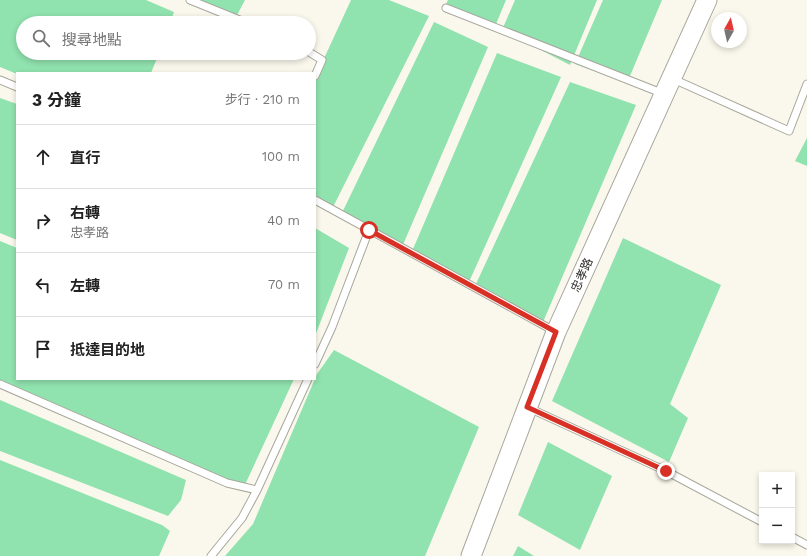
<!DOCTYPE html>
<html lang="zh-TW">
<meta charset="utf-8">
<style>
body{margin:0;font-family:"Work Sans","Noto Sans TC",sans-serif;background:#f6f6f6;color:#222}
.controls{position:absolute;right:12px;bottom:12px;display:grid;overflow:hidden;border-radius:0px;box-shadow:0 2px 6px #0003}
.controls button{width:36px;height:36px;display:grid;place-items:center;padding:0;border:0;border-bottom:1px solid #e0e0e0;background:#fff;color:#222;font:20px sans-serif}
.compass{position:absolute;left:711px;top:12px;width:36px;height:36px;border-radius:50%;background:#fff;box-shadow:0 2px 6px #0003;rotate:8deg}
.stop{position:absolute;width:12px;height:12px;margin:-9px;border:3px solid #d93025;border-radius:50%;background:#fff}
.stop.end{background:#d93025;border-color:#fff;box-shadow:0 1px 4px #0008}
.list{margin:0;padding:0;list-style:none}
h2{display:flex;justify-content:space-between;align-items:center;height:52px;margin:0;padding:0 16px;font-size:17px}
h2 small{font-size:13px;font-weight:400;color:#767676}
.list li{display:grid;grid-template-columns:26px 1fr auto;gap:12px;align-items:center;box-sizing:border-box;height:64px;padding:0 16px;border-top:1px solid #e0e0e0}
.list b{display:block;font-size:15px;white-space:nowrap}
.list p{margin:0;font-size:13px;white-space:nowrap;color:#767676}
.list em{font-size:13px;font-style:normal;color:#767676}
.icon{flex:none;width:22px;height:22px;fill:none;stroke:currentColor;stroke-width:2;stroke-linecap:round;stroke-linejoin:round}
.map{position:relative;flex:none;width:807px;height:556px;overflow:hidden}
.search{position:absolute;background:#fff;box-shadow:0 2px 6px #0003;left:16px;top:16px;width:300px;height:44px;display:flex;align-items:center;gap:10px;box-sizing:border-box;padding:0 14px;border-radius:22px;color:#767676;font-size:15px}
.panel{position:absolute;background:#fff;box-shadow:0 2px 6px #0003;left:16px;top:72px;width:300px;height:308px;border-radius:0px}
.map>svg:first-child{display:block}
.water{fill:#90e2ae}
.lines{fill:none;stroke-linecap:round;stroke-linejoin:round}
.lane-casing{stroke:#a8a79c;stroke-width:9}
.secondary-casing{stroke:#a8a79c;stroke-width:21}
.lane{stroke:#fff;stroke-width:7}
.secondary{stroke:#fff;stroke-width:19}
.route{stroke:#d93025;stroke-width:5}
.labels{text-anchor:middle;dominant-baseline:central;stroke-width:3;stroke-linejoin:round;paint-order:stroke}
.street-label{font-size:12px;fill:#2a2925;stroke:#fff}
</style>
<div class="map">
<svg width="807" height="556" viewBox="0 0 807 556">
<rect width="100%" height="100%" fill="#faf8ec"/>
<!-- water -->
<path class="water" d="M 0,0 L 146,0 L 174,12 L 170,23 L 23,23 L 23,53 L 159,53 L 151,73 L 17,73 L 17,74 L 0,67 Z
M 196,0 L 245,0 L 236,17 Z
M 351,0 L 389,0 L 429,16 L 331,211 L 315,200 L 315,78 Z
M 448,0 L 506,0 L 494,29 L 444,8 Z
M 515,0 L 597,0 L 570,65 L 502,30 Z
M 603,0 L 662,0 L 627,83 L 575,64 Z
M 434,22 L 488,47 L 402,247 L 340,217 Z
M 497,53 L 561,77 L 469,282 L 413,249 Z
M 570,82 L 636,105 L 543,322 L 475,286 Z
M 0,98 L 17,104 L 17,240 L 0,233 Z
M 807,138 L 807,166 L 795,161 Z
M 315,228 L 349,248 L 315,336 Z
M 623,238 L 721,285 L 670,404 L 688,418 L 669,462 L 552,401 Z
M 0,241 L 17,248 L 17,379 L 294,379 L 243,489 L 0,382 Z
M 334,350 L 479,427 L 425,556 L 225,556 L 253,524 L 317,374 Z
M 0,400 L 186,480 L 181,500 L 168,516 L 0,451 Z
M 548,442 L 612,476 L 580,550 L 518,515 Z
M 0,460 L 162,525 L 170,531 L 159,556 L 0,556 Z
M 518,546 L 534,556 L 513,556 Z"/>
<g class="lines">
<defs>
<path id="lane" d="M 190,0 L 247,23
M 446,8 L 664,94
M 309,52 L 322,60 L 315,76
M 671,78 L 789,131 L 807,84
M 0,80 L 17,87
M 315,200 L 556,332
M 315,364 L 332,327 L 369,230
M 0,384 L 227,483 L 257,490
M 529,408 L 666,471 L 762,522
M 792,537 L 807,545
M 211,556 L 242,518 L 257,490 L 308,379"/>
<path id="secondary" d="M 471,556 L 556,332 L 707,0"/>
</defs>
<!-- lane casing -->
<use href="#lane" class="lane-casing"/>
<!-- secondary casing -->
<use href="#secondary" class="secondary-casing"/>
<!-- lane -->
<use href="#lane" class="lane"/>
<!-- secondary -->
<use href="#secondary" class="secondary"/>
</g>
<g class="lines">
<!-- route -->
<path class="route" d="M 369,230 L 556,332 L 527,407 L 666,471"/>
</g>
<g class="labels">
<!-- street labels -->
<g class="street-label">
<text transform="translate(582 275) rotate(-66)">忠孝路</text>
</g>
</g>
</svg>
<div class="controls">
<button>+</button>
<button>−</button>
</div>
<svg class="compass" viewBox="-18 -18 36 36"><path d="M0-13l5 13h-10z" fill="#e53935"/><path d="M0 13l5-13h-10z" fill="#767676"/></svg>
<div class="stop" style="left:369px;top:230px"></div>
<div class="stop end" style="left:666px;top:471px"></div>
<div class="search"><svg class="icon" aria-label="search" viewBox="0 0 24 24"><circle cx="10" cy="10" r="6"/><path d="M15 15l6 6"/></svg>搜尋地點</div>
<section class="panel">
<h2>3 分鐘<small>步行 · 210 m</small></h2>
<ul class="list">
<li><svg class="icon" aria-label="ahead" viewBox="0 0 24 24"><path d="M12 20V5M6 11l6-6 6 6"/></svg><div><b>直行</b></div><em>100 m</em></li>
<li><svg class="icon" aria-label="right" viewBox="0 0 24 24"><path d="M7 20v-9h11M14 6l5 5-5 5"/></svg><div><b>右轉</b><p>忠孝路</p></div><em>40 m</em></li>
<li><svg class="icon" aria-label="left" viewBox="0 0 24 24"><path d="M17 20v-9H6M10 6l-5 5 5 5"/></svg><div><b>左轉</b></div><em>70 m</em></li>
<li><svg class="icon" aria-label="arrive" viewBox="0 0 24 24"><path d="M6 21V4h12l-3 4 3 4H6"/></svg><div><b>抵達目的地</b></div></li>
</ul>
</section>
</div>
